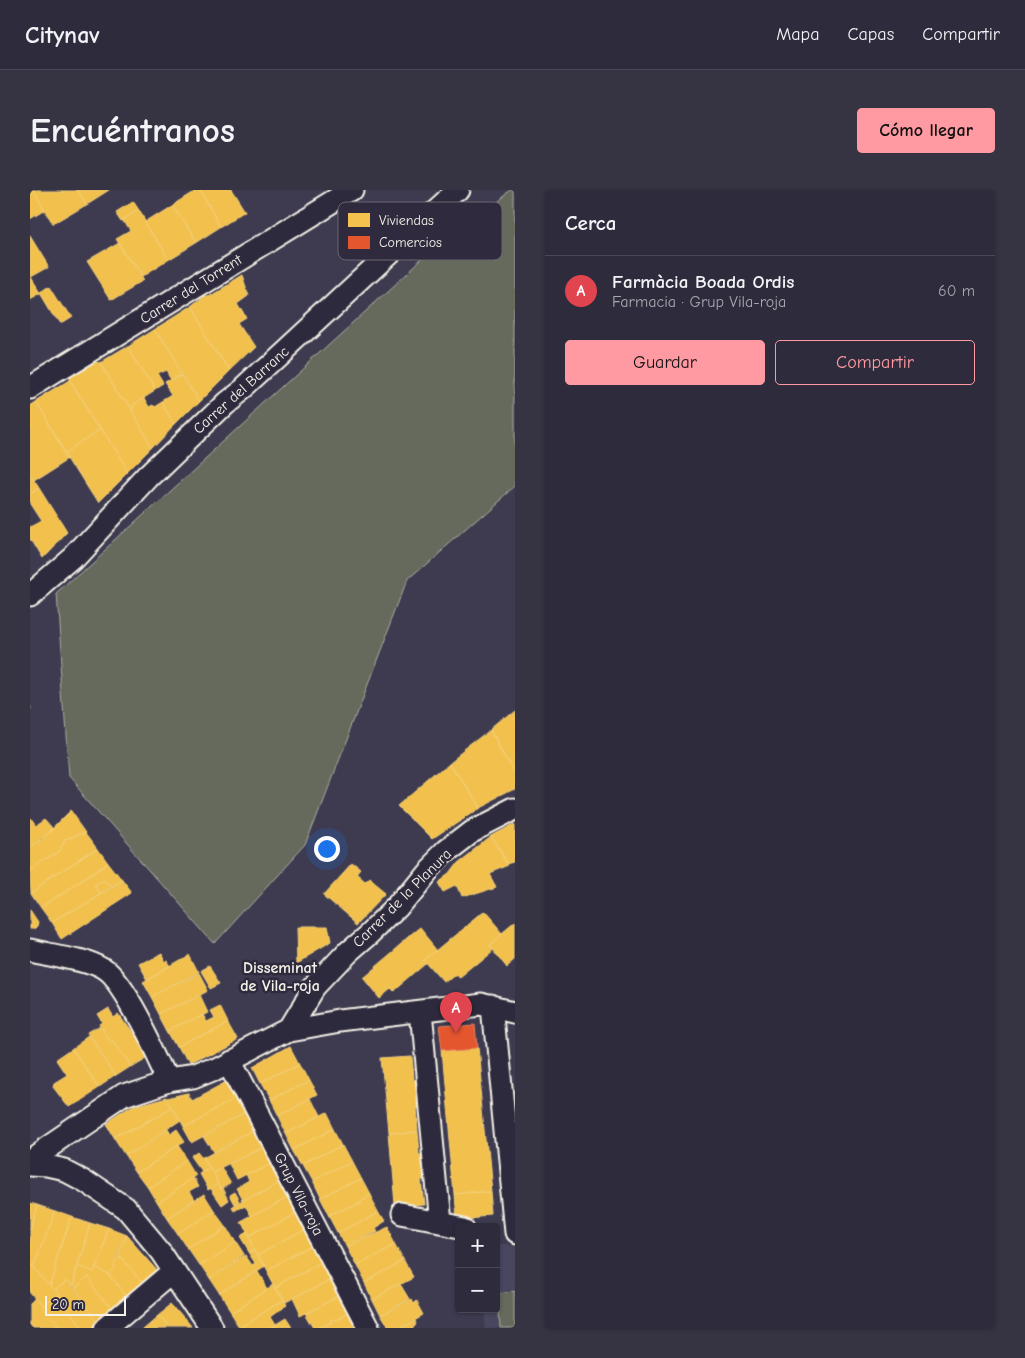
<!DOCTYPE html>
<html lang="es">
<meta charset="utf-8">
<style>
body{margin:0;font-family:"Comic Neue",sans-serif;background:#363443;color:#f1f3f6}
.controls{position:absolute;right:15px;bottom:15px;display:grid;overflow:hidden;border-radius:5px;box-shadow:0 1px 4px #0004}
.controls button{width:45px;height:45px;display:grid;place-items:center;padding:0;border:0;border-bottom:1px solid #494856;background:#2e2c3c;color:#f1f3f6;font:25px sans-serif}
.scale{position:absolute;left:15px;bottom:12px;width:81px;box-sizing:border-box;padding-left:5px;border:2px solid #f4f1e8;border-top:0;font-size:14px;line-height:18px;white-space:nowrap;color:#f4f1e8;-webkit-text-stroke:4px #2f2a3d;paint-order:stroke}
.you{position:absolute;left:296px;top:658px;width:18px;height:18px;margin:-12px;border:4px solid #fff;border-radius:50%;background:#1a73e8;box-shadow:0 0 0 8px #1a73e833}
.badge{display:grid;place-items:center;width:32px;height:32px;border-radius:50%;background:#ff9aa2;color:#fff;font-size:16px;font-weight:700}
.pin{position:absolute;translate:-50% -41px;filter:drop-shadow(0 1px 2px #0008)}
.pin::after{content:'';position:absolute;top:26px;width:18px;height:15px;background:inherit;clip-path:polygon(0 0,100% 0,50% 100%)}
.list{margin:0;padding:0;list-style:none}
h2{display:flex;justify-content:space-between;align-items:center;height:65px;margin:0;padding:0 20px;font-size:21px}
h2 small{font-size:16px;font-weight:400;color:#a7a7af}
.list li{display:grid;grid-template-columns:32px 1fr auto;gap:15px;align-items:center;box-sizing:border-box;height:70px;padding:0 20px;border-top:1px solid #494856}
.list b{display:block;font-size:19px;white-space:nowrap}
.list p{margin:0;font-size:16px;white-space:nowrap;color:#a7a7af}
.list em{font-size:16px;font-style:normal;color:#a7a7af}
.actions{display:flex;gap:10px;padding:15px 20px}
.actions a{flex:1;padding:11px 0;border:1px solid #ff9aa2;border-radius:5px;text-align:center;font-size:18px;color:#ff9aa2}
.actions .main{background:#ff9aa2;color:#111}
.map{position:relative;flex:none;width:485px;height:1138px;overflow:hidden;border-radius:5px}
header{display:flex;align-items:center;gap:30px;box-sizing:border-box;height:70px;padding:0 25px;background:#2e2c3c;border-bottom:1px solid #494856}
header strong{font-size:24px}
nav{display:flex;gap:28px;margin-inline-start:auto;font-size:18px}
.intro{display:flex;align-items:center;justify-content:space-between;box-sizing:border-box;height:120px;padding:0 30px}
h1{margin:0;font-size:35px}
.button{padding:12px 22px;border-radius:5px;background:#ff9aa2;color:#111;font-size:18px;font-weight:700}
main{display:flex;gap:30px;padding:0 30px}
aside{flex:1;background:#2e2c3c;border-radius:5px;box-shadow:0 1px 4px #0004}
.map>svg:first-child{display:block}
.built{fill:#49475e}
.green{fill:#656a5d;stroke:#acaea2}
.homes{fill:#f2c14e;stroke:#f3cf7c}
.shops{fill:#e4572e;stroke:#e98566}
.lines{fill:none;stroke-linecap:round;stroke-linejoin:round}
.street-casing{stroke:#f4f1e8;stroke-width:25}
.path{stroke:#f4f1e8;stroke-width:3;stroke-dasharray:1 4;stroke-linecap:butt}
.street{stroke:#2f2a3d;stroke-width:21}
.labels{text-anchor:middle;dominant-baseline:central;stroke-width:5;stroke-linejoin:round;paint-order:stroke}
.street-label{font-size:15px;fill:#f4f1e8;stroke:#2f2a3d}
.neighbourhood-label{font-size:16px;font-weight:bold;fill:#f4f1e8;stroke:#2f2a3d}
.key{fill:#2f2a3d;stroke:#6a6670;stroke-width:1}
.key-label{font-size:14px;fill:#f4f1e8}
</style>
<header>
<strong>Citynav</strong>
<nav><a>Mapa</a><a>Capas</a><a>Compartir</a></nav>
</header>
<div class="intro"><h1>Encuéntranos</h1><a class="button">Cómo llegar</a></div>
<main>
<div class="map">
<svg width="485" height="1138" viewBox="0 0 485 1138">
<rect width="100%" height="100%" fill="#3e3b50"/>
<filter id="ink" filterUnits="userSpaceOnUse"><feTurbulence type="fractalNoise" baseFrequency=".02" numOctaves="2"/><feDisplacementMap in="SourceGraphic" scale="10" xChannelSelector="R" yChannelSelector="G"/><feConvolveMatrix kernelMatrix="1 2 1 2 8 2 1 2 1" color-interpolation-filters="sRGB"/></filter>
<g filter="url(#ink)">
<!-- built -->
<path class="built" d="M 466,1055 L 485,1058 L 485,1138 L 456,1138 L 454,1119 L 466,1119 Z"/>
<!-- green -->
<path class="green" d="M 482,0 L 485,0 L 485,296 L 377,391 L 275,655 L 185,754 L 39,588 L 26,404 L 414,50 Z
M 485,1101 L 485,1138 L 471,1138 L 469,1103 Z"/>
<!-- homes -->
<path class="homes" d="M 0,0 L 3,0 L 15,20 L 0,29 Z
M 3,0 L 49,0 L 57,14 L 23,34 Z
M 49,0 L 79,0 L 57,14 Z
M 166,0 L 170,0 L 191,37 L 166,53 L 142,15 Z
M 170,0 L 201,0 L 215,22 L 191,37 Z
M 103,12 L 109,21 L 93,31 L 87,22 Z
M 142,15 L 166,53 L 138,70 L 115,32 Z
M 109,21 L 138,70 L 111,87 L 87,49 L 101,41 L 94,30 Z
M 0,46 L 19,77 L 1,87 L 0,86 Z
M 90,53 L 113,91 L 81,110 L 57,72 Z
M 212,85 L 219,106 L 208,114 L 217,129 L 209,134 L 224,157 L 199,181 L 160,117 L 175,105 L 179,105 Z
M 1,87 L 11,104 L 0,110 L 0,88 Z
M 21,96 L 41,128 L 30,135 L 11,103 Z
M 160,117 L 199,181 L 169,211 L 125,139 Z
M 125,139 L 152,184 L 141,191 L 136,182 L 127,186 L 133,196 L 125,201 L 98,156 Z
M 98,156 L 125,201 L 101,216 L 102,219 L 100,220 L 71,172 Z
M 66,171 L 71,172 L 123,258 L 97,284 L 40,191 L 40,187 Z
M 152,184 L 169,211 L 146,234 L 133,212 L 143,206 L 135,194 Z
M 40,191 L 70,240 L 36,262 L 6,212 Z
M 114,208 L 119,217 L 123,215 L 125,217 L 133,212 L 146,234 L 123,258 L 100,220 L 102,219 L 101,216 Z
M 6,212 L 40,267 L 4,290 L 0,284 L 0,216 Z
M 70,240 L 97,284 L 68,313 L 36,262 Z
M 0,284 L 9,298 L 0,304 Z
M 9,298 L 37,343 L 12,369 L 0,349 L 0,337 L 11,331 L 0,314 L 0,304 Z
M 485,520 L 485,585 L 461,540 Z
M 461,540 L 485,585 L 485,599 L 448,618 L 420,572 Z
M 420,572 L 448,618 L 402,649 L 369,616 Z
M 41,621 L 56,642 L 35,651 L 30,661 L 0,681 L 0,658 L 14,648 Z
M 0,627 L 6,635 L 16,628 L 25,638 L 0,658 Z
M 485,634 L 485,672 L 478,674 L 461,647 Z
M 56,642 L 68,658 L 1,703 L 0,681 L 30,661 L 35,651 Z
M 461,647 L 480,676 L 460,684 L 467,697 L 432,708 L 427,696 L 415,702 L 409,692 L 420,684 L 429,672 Z
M 68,658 L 78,672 L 57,688 L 11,718 L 1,703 Z
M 78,672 L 92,690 L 81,696 L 75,688 L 66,694 L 71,703 L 22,733 L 11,718 L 57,688 Z
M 321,674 L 331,682 L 327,687 L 335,694 L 339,690 L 356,704 L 328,733 L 294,704 Z
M 75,688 L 81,696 L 71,703 L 66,694 Z
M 92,690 L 102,703 L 32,749 L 22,733 Z
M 0,720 L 8,732 L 7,736 L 4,739 L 0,739 Z
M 453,722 L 472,744 L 460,754 L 463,758 L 428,787 L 425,783 L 414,792 L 395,770 Z
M 485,733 L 485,769 L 477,776 L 460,754 Z
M 265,737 L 297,737 L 300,753 L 266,773 Z
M 390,738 L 408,760 L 395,770 L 398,774 L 364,803 L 360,799 L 349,808 L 332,787 Z
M 129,762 L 134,771 L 136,770 L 140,776 L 117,789 L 108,773 Z
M 160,764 L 169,782 L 122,807 L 113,791 Z
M 180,776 L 191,793 L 181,798 L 171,781 Z
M 169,783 L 178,800 L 131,824 L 122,807 Z
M 169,805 L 177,822 L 140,841 L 131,824 Z
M 190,815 L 198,831 L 149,857 L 140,841 L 172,824 L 176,831 L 184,827 L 180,820 Z
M 78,819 L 83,827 L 88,823 L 118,866 L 100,877 L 82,850 L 79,852 L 69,836 L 72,834 L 67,826 Z
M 198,831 L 208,849 L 158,875 L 149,857 Z
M 70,838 L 79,852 L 82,850 L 100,877 L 86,886 L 58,845 Z
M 59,847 L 86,886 L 70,897 L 43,858 Z
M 261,856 L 270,873 L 230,894 L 222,878 Z
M 43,858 L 70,897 L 39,917 L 23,896 L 24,892 L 37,884 L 27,869 Z
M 447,858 L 461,1001 L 425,1005 L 412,861 Z
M 380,866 L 382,890 L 387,890 L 389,916 L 385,916 L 387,940 L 359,943 L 352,868 Z
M 270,873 L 279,890 L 239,910 L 230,894 Z
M 201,888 L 210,906 L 153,936 L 138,908 L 159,903 L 162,909 Z
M 279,890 L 287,905 L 247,926 L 239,910 Z
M 210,906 L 218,922 L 162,952 L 153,936 Z
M 137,907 L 143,917 L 85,949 L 76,934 L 104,916 Z
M 280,909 L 289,927 L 256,944 L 247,926 Z
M 143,917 L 150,930 L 96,966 L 85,949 Z
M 218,922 L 227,939 L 184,962 L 174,946 Z
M 297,923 L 305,939 L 264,960 L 256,944 Z
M 227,939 L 236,955 L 182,982 L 174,968 Z
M 305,939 L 313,954 L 273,976 L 264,960 Z
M 136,940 L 139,945 L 146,940 L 154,952 L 107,982 L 96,966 Z
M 387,940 L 389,963 L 393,963 L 396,989 L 391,989 L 394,1014 L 365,1016 L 359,943 Z
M 313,954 L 322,971 L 282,992 L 273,976 Z
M 236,955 L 244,971 L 207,990 L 199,974 Z
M 147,956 L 157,971 L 118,997 L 107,982 Z
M 169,963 L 173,968 L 174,968 L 179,977 L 172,982 L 162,968 Z
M 157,971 L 166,986 L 127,1012 L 118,997 Z
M 244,971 L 253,988 L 213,1010 L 207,999 L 219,992 L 216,985 Z
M 322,971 L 331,988 L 290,1009 L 282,992 Z
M 179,977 L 188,994 L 178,1000 L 169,984 Z
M 191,977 L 201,994 L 191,999 L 182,982 Z
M 163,988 L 168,997 L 159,1002 L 164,1010 L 137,1028 L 127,1012 Z
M 253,988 L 261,1005 L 222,1026 L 216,1015 L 205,1021 L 203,1016 Z
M 331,988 L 339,1003 L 329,1009 L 329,1011 L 299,1026 L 290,1009 Z
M 188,994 L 191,999 L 193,998 L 199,1010 L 192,1015 L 181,999 Z
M 461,1001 L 463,1026 L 427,1029 L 425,1005 Z
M 205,1002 L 210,1011 L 205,1014 L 200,1005 Z
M 339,1003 L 348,1021 L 308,1043 L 299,1026 L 329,1011 L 329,1009 Z
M 174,1004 L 184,1020 L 148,1044 L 137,1028 Z
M 261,1005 L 269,1020 L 219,1048 L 211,1032 Z
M 0,1013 L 7,1015 L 0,1039 Z
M 7,1015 L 25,1021 L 4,1077 L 0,1072 L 0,1039 Z
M 184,1020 L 195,1035 L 158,1059 L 148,1044 Z
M 269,1020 L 278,1037 L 228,1065 L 219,1048 Z
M 25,1021 L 42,1027 L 19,1095 L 4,1077 Z
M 348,1021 L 354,1031 L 343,1038 L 345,1041 L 315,1056 L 308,1043 Z
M 42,1027 L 60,1033 L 41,1095 L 35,1089 L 23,1099 L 19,1095 Z
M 60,1033 L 79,1039 L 62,1082 L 47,1076 Z
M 195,1035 L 205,1052 L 169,1075 L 158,1059 Z
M 278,1037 L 287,1054 L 236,1081 L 228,1065 Z
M 357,1037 L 366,1054 L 325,1075 L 315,1056 Z
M 79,1039 L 97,1046 L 85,1077 L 86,1079 L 80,1085 L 64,1077 Z
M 217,1044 L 225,1060 L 219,1063 L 210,1048 Z
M 97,1046 L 129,1082 L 114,1095 L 90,1067 Z
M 205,1052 L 214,1066 L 179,1090 L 169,1075 Z
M 287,1054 L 295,1070 L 245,1098 L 236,1081 Z
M 366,1054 L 375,1071 L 334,1093 L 325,1075 Z
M 225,1060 L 234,1076 L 189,1105 L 179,1090 L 216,1066 L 223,1076 L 226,1074 L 219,1063 Z
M 90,1067 L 114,1095 L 98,1109 L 80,1085 L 86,1079 L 85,1077 Z
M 295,1070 L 304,1087 L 254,1113 L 245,1098 Z
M 375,1071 L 384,1087 L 342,1109 L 334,1093 Z
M 0,1072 L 26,1103 L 11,1116 L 0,1103 Z
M 47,1076 L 62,1082 L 64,1077 L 80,1085 L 98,1109 L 84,1121 L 57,1087 L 43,1098 L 41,1095 Z
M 227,1081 L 237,1098 L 200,1122 L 189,1105 Z
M 57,1087 L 84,1121 L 70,1132 L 43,1098 Z
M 304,1087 L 313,1104 L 270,1126 L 262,1109 Z
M 35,1089 L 70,1132 L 63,1138 L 52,1138 L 32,1114 L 34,1113 L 23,1099 Z
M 243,1094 L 252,1110 L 209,1136 L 200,1122 Z
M 371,1094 L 380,1109 L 350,1125 L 342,1109 Z
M 26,1103 L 34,1113 L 32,1114 L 52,1138 L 27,1138 L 9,1118 Z
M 313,1104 L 322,1121 L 305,1130 L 304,1129 L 300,1131 L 301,1132 L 289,1138 L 285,1138 L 276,1123 Z
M 5,1109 L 11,1116 L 9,1118 L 27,1138 L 3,1138 L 0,1135 L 0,1114 Z
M 382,1109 L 384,1113 L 387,1110 L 394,1123 L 367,1138 L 358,1138 L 350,1125 Z
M 252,1110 L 255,1116 L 240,1127 L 245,1135 L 240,1138 L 211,1138 L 209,1136 Z
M 142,1113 L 155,1128 L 163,1138 L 138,1138 L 127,1125 Z
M 322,1121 L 330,1138 L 289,1138 L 301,1132 L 300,1131 L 304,1129 L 305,1130 Z
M 127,1125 L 138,1138 L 113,1138 L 113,1137 Z
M 386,1128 L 388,1132 L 384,1135 L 386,1138 L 367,1138 Z
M 255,1129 L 261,1138 L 240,1138 Z"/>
<!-- shops -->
<path class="shops" d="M 445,833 L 447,858 L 412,861 L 409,836 Z"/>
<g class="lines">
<defs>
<path id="street" d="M 0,198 L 322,0
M 0,405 L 43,368 L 118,287 L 195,213 L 213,199 L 428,0
M 0,760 C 21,765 57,769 74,780 C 94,792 128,867 139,891
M 463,816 L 485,1044
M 390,822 L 410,1032
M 259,840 L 285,797 L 318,762 L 340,743 L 366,718 L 397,680 L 416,661 L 442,641 L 485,619
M 199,870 L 338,1138
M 0,970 L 94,906 L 139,891 L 163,887 L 185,878 L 259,840 L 310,831 L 451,814 L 485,822
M 0,975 L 16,976 L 34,980 L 53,990 L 96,1019 L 131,1061 L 182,1138
M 372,1025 L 435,1037
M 77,1138 L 144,1081"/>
</defs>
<!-- street casing -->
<use href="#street" class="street-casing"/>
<!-- path -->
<path class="path" d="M 0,518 L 5,519"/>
<!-- street -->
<use href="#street" class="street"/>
</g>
</g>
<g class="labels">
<!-- street labels -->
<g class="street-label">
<text transform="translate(161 99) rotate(-32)">Carrer del Torrent</text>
<text transform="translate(211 200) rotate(-42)">Carrer del Barranc</text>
<text transform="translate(372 708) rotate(-45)">Carrer de la Planura</text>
<text transform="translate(269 1004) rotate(63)">Grup Vila-roja</text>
</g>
<!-- neighbourhood labels -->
<g class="neighbourhood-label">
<text x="250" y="778">Disseminat<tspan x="250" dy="18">de Vila-roja</tspan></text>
</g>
</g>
<!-- legend -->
<rect x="308" y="12" width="164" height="58" rx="8" class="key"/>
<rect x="318" y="23" width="22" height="14" fill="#f2c14e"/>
<rect x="318" y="46" width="22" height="13" fill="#e4572e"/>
<g class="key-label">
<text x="349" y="35">Viviendas</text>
<text x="349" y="57">Comercios</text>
</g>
</svg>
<div class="controls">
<button>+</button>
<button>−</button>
</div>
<div class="scale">20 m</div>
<div class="you"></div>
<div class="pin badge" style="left:426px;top:843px;background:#e0444e">A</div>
</div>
<aside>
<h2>Cerca<small></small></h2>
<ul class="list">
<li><span class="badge" style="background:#e0444e">A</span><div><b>Farmàcia Boada Ordis</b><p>Farmacia · Grup Vila-roja</p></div><em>60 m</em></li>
</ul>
<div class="actions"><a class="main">Guardar</a><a>Compartir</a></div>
</aside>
</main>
